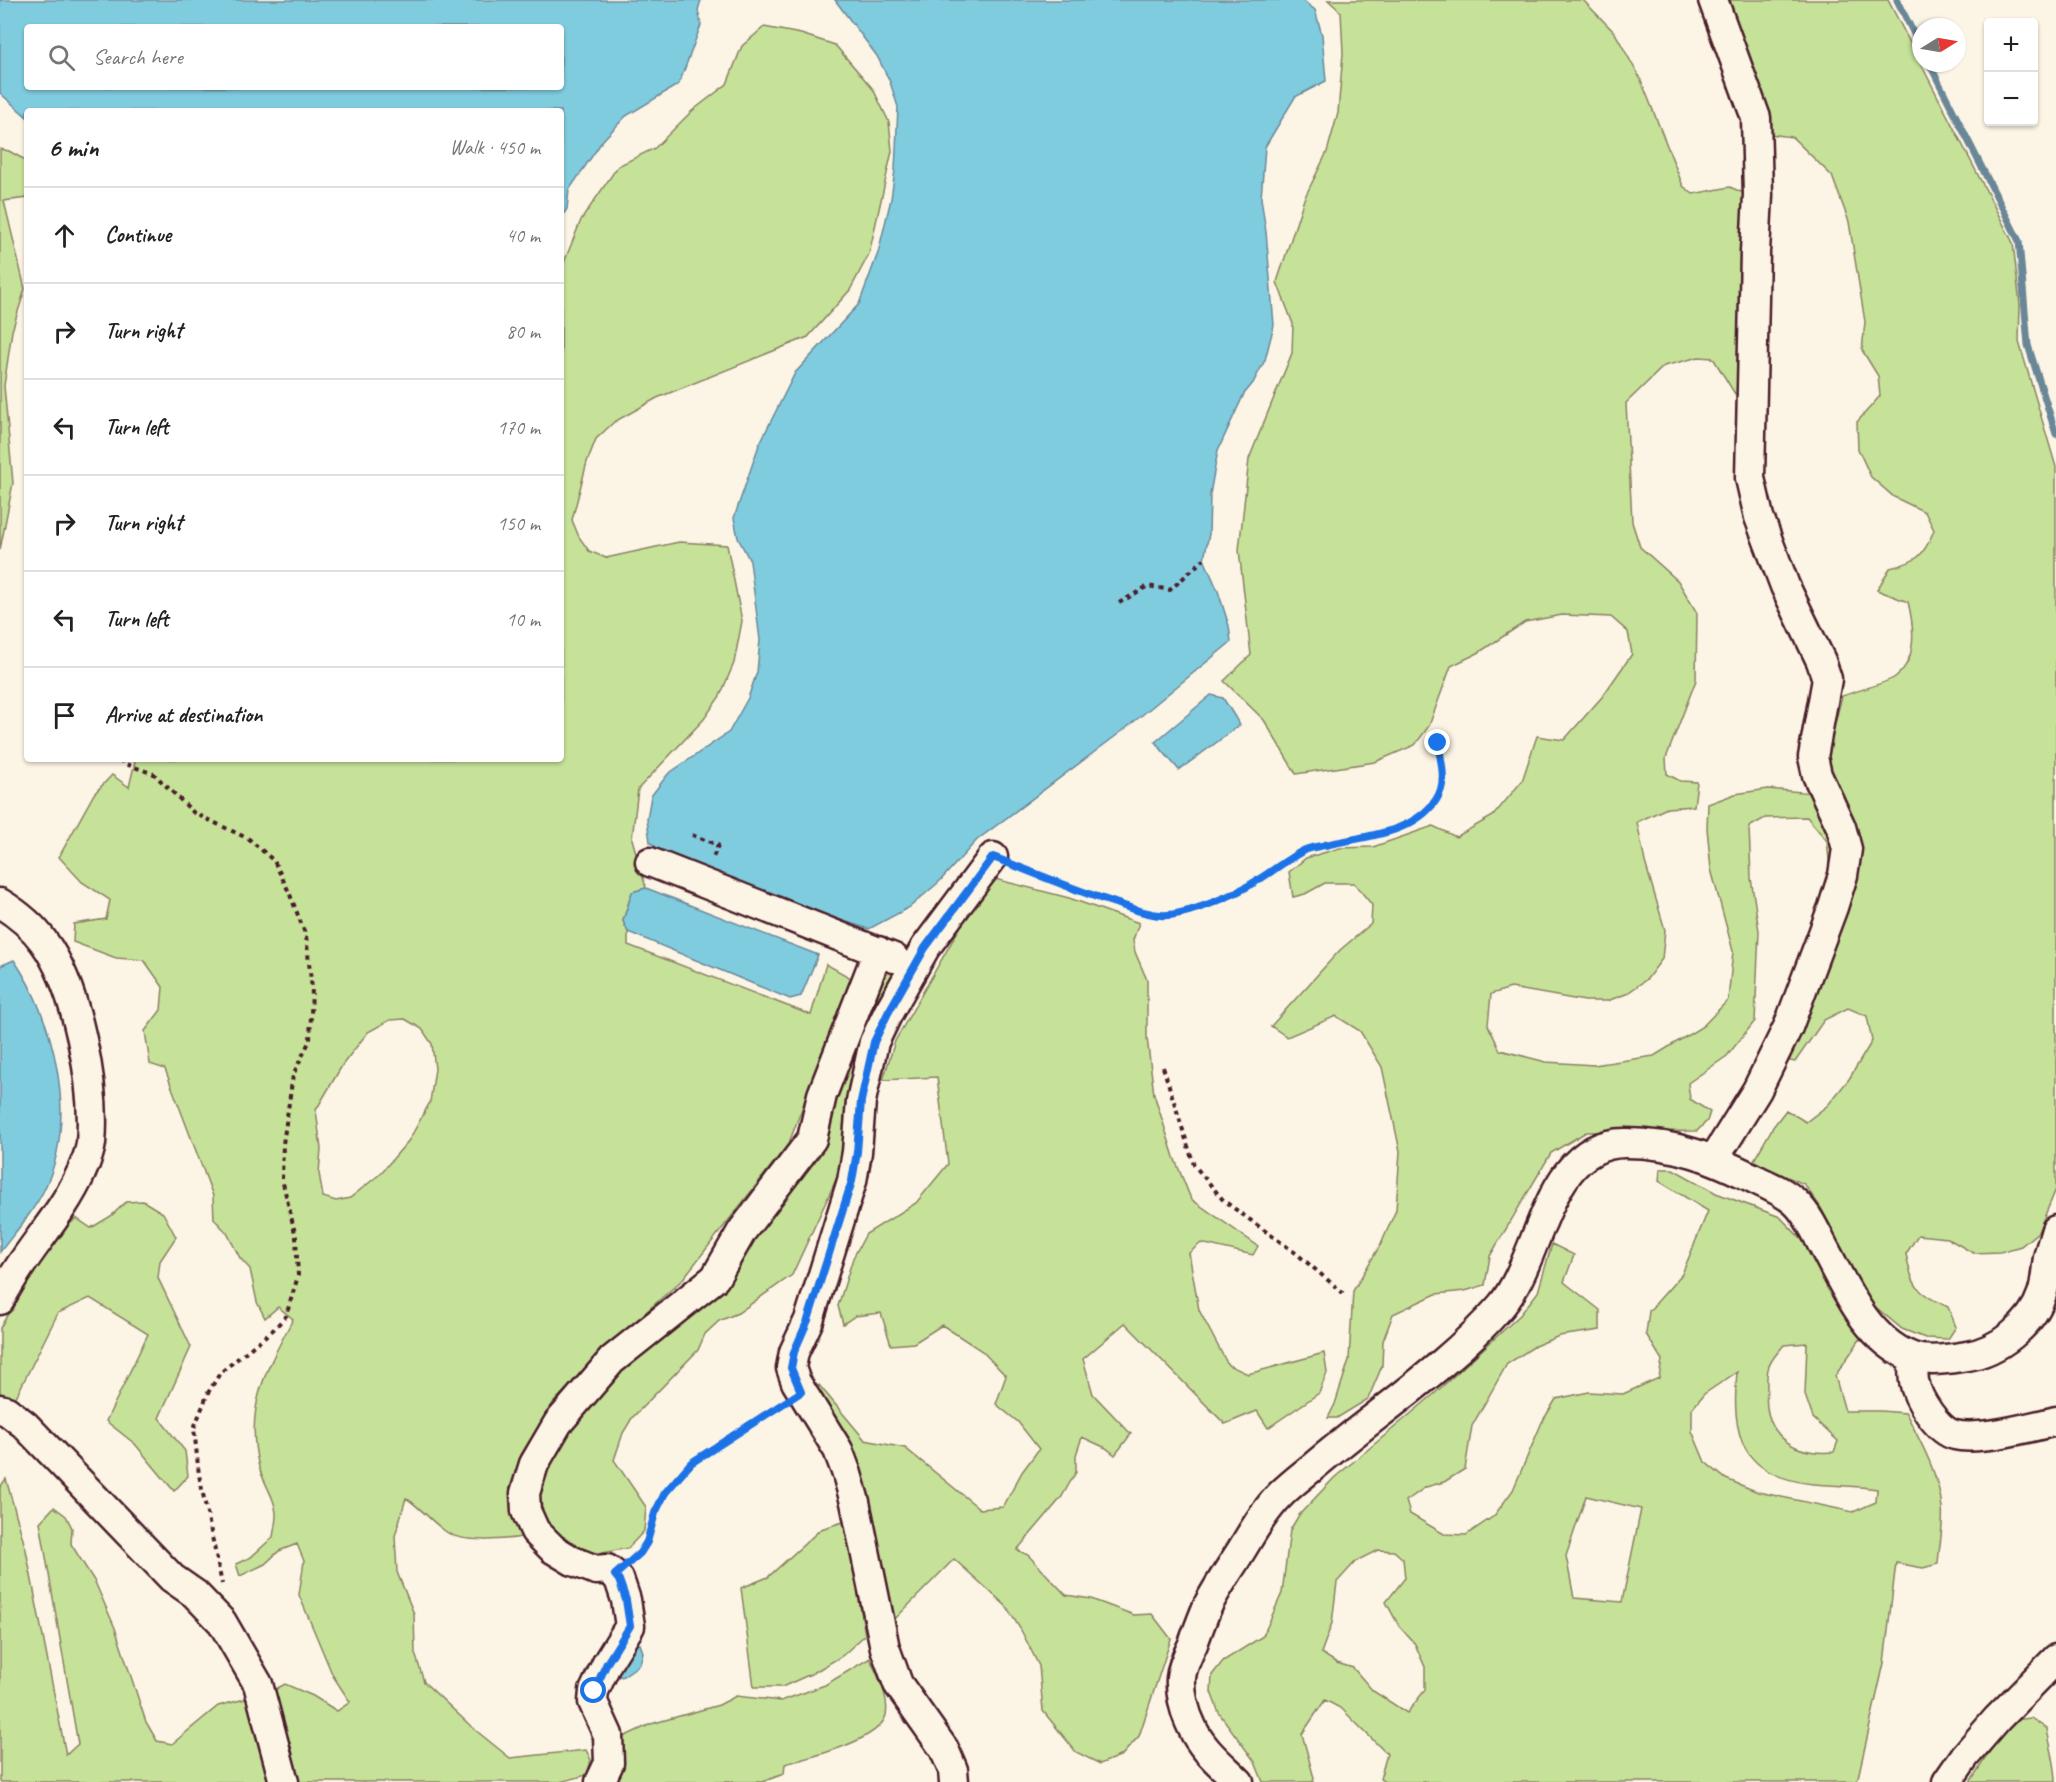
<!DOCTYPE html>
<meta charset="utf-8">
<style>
body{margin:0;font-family:Caveat,sans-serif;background:#f6f6f6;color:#222}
.controls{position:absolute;right:18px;top:18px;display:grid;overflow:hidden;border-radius:6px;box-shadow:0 2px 4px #0004}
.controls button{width:54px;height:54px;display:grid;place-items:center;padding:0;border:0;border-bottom:2px solid #e0e0e0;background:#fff;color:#222;font:30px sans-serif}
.compass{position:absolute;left:1912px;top:18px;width:54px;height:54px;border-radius:50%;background:#fff;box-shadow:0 2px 4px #0004;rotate:79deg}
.stop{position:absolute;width:18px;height:18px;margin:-14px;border:4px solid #1a73e8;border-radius:50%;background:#fff}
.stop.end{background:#1a73e8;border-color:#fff;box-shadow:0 2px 6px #0008}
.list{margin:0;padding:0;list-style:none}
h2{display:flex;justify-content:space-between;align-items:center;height:78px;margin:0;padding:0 24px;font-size:26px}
h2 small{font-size:20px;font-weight:400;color:#767676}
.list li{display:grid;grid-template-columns:39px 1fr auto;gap:18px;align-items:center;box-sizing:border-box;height:96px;padding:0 24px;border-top:2px solid #e0e0e0}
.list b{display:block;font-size:22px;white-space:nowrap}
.list em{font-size:20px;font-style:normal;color:#767676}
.icon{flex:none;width:33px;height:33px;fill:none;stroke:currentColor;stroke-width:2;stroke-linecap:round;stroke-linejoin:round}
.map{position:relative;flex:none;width:2056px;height:1782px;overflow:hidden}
.search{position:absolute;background:#fff;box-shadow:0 2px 4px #0004;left:24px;top:24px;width:540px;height:66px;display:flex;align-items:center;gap:15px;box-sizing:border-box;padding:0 21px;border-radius:6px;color:#767676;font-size:22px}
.panel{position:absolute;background:#fff;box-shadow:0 2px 4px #0004;left:24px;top:108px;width:540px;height:654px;border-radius:6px}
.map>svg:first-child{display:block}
.green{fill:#c6e299;stroke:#888062;stroke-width:1.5;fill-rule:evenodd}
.water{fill:#80ccdf;stroke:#6a8797;stroke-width:1.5;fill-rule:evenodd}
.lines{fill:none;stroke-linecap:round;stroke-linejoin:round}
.stream{stroke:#6a8797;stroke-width:7}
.minor-casing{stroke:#4a1f2b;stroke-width:33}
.path{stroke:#4a1f2b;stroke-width:4;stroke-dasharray:4.5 4.5;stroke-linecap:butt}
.minor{stroke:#fcf5e5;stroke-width:28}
.route{stroke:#1a73e8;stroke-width:8}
</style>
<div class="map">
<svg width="2056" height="1782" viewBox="0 0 2056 1782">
<rect width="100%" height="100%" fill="#fcf5e5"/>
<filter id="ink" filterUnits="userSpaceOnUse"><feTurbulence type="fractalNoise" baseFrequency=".0167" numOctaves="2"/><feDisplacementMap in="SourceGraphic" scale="12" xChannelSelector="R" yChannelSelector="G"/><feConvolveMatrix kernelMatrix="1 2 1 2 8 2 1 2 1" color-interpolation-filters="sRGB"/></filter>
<g filter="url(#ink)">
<!-- green -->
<path class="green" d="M 1328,0 L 1583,0 L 1615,33 L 1641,80 L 1683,186 L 1693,194 L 1730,187 L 1746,194 L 1745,394 L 1735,394 L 1713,358 L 1699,357 L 1664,366 L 1626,403 L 1632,522 L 1640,547 L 1678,581 L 1697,613 L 1696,680 L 1666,758 L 1667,774 L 1680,781 L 1697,782 L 1694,806 L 1667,808 L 1637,822 L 1645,862 L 1665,930 L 1662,959 L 1647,979 L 1626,994 L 1607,1001 L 1585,1001 L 1511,988 L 1491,994 L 1488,1025 L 1500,1050 L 1546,1062 L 1594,1065 L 1654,1056 L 1703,1026 L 1728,1000 L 1733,951 L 1711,869 L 1707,828 L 1708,804 L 1735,794 L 1768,789 L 1835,795 L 1825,761 L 1842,696 C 1853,692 1887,683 1895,677 C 1918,660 1914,626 1908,602 L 1877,590 L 1890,568 C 1917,562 1924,556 1934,530 L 1925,512 L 1894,497 L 1871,477 L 1858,449 L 1857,422 L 1880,396 L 1878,376 L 1862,350 L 1865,322 L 1849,222 L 1832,176 L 1792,137 L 1769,134 L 1720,0 L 1888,0 L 2013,243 L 2020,305 L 2019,342 L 2056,467 L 2056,1189 L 2038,1232 L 2021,1246 L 2000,1252 L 1973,1253 L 1947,1238 L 1918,1235 L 1906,1254 C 1913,1288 1916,1292 1948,1307 L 1956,1327 L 1948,1339 L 1925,1338 L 1902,1329 L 1872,1304 L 1851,1272 L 1821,1208 L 1804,1184 L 1753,1162 L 1773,1127 L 1786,1110 L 1806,1122 L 1828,1105 L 1849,1079 L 1872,1041 L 1867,1016 L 1848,1008 L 1824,1020 L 1795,1062 L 1781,1059 L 1830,869 L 1827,841 L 1807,817 L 1765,818 L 1749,827 L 1751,878 L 1759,931 L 1755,1021 L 1727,1056 L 1688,1083 L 1690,1099 L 1710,1112 L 1707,1121 L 1697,1131 L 1586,1132 L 1551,1153 L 1490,1256 L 1485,1285 L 1465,1291 L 1436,1294 L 1393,1314 L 1383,1341 L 1382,1366 L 1368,1399 L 1337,1418 L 1328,1418 L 1335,1404 L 1349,1360 L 1353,1291 L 1382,1242 L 1396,1210 L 1400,1151 L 1382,1067 L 1360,1031 L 1336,1016 L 1287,1037 L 1271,1026 L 1340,950 L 1371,924 L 1372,905 L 1354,883 L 1325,883 L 1305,894 L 1293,897 L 1289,872 L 1306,858 L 1340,848 L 1373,847 L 1433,826 L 1456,837 L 1493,816 L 1522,781 L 1537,736 L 1564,740 L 1602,697 L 1632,654 L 1628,632 L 1611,617 L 1562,615 L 1525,622 L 1478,653 L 1451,666 L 1429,726 L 1415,745 L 1375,762 L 1296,774 L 1264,720 L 1224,681 L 1251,655 L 1239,550 L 1249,459 L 1292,353 L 1293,324 L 1277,282 L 1304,199 L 1327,152 L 1338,113 L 1343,53 L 1341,12 Z
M 764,27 L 801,34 L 835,45 L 873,89 L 889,122 L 892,151 L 869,254 L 850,290 L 808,337 L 657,398 L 614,422 L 596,439 L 587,462 L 572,520 L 579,537 L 589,551 L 606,558 L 679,542 L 727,545 L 742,621 L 734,663 L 720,696 L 704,719 L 638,789 L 632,839 L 646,888 L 632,892 L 623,921 L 628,932 L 628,945 L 811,1015 L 826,964 L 851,978 L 789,1143 L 682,1280 L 611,1343 L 553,1403 L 521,1455 L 515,1508 L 527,1536 C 508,1540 461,1544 445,1531 C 431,1521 420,1507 406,1498 L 395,1536 L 397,1572 L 414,1614 L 415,1653 L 424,1682 L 474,1729 L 510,1758 L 586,1750 L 591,1760 L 587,1775 L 560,1782 L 298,1782 L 274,1690 L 285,1684 L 313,1696 L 337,1711 L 350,1702 L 333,1676 L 299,1595 L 304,1561 L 297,1544 L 279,1551 L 265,1564 L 240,1576 L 236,1564 L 251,1557 L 273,1537 C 274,1530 276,1522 276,1515 C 276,1499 263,1482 259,1467 C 244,1408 266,1370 293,1319 L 278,1307 L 265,1318 L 257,1302 L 250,1269 L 240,1258 L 227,1233 L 214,1219 L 213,1196 L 165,1069 L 150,1064 L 145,1031 L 161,1010 L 163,987 L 144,960 L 116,958 L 73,942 L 74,924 L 106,919 L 110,900 L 82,882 L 59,857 L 94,794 L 112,775 L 129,787 L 135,762 L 131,759 L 561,759 L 561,270 L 581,220 L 618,166 L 655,148 L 692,111 L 727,84 L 742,46 ZM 405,1019 L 422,1029 L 432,1044 L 435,1069 L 430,1102 L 409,1140 L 380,1174 L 350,1198 L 336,1201 L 323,1197 L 319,1173 L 321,1149 L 316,1110 L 343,1064 L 368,1032 L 390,1020 Z
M 0,149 L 9,151 L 27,161 L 27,198 L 4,201 L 25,289 L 12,331 L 4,386 L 13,483 L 0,550 Z
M 995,879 L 1069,898 L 1139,923 L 1133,940 L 1135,952 L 1147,980 L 1147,1038 L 1154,1094 L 1174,1157 L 1191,1199 L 1258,1246 L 1253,1255 L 1201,1243 L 1189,1253 L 1199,1310 L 1228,1365 L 1248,1374 L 1324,1353 L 1327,1373 L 1319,1393 L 1268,1428 L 1257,1411 L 1225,1424 L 1125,1323 L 1083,1359 L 1093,1394 L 1131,1434 L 1115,1455 L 1106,1448 L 1082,1437 L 1076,1455 L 1076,1472 L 1061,1498 L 1017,1550 L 1028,1555 L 1066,1595 L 1091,1599 L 1134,1615 L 1152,1614 L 1171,1639 L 1139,1736 L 1122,1755 L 1100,1764 L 1076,1752 L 1043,1711 L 1039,1666 L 1021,1630 L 1006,1606 L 954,1559 L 895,1619 L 813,1394 L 819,1385 L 865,1440 L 905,1448 L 980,1509 L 1003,1507 L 1022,1472 L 1039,1449 L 1018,1422 L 996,1404 L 1006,1376 L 982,1351 L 942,1325 L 914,1343 L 891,1345 L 881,1313 L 855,1316 L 843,1324 L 838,1306 L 853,1258 L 866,1234 L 916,1203 L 948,1164 L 937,1077 L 883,1080 L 895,1041 L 978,896 Z
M 884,966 L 892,967 L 897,974 L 841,1169 L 792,1275 L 738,1313 L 719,1321 L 705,1334 L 698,1350 L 632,1418 L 623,1433 L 614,1460 L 646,1507 L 644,1531 L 628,1548 L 603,1553 L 579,1552 L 559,1546 C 550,1531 536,1513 537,1495 C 538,1471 557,1443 568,1422 L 805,1164 Z
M 1660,1169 L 1673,1169 L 1716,1193 L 1780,1217 L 1805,1243 L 1861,1338 L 1835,1376 L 1845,1411 L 1881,1411 L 1906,1413 C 1921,1443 1939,1474 1942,1508 C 1944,1526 1939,1546 1938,1564 L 1923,1568 L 1896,1563 L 1884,1663 L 1857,1782 L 1385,1782 L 1380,1779 L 1387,1754 L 1342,1709 L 1325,1700 L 1302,1734 L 1314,1778 L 1313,1782 L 1263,1782 L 1255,1762 L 1219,1713 L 1211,1692 L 1212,1675 L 1223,1661 L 1263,1636 L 1282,1593 L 1290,1530 L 1299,1515 L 1334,1478 L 1433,1395 L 1520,1315 L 1538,1292 L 1552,1244 L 1574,1255 L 1564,1282 L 1600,1310 L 1600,1330 L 1559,1336 L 1535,1346 L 1507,1364 L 1472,1426 L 1465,1469 L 1444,1482 L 1426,1487 L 1406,1501 L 1410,1514 L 1444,1534 L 1466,1535 L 1494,1516 L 1513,1490 L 1542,1422 L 1556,1399 L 1589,1392 L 1623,1394 L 1659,1378 L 1662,1360 L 1646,1334 L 1649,1311 L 1682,1274 L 1708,1211 L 1659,1181 ZM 1807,1343 L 1805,1395 L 1813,1418 L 1838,1441 L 1834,1452 C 1790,1456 1762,1432 1767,1387 C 1767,1380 1766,1370 1770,1364 C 1773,1357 1779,1351 1784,1345 ZM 1737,1372 C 1731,1436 1741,1476 1813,1484 C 1834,1486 1855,1485 1877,1489 L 1876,1502 L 1853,1512 L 1758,1492 L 1726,1479 L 1705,1462 L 1692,1431 L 1692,1409 L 1704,1394 ZM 1586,1496 L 1641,1509 L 1622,1602 L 1574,1598 L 1566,1556 ZM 1378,1550 L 1394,1551 L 1403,1559 L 1405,1578 L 1386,1602 L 1399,1626 L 1415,1644 L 1425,1667 L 1425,1690 L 1407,1713 L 1373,1691 L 1353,1668 L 1337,1663 L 1321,1653 L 1332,1623 L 1337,1582 L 1356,1561 Z
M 143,1201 L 163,1213 L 176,1237 L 160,1261 L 158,1278 L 191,1347 L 159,1418 L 185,1451 L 188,1476 L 174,1491 L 135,1444 L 106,1421 L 148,1334 L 90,1298 L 58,1313 L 16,1397 L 0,1394 L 0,1328 L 44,1250 L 76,1218 L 91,1228 L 111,1216 L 126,1202 Z
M 6,1479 L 26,1550 L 66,1755 L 78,1744 L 40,1522 L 54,1507 L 66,1516 L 72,1528 L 71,1544 L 95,1582 L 115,1628 L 146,1722 L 157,1741 L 172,1744 L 218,1706 L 249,1698 L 272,1782 L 0,1782 L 0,1487 Z
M 846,1521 L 865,1635 L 842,1656 L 813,1673 L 782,1687 L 754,1687 L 741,1588 L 768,1577 L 821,1529 Z
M 870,1658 C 876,1674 890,1696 886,1715 C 880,1741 808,1758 785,1764 L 784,1774 L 762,1782 L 616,1782 L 621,1738 L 651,1724 L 719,1705 L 736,1696 L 781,1701 L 825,1685 Z
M 2031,1718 L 2047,1729 C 2050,1747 2056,1764 2056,1782 L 1970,1782 L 2010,1720 Z"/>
<!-- water -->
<path class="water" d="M 0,0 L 701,0 L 698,10 L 701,25 L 679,84 L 626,116 L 603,140 L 569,190 L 567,209 L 561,218 L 561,111 L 27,111 L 27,117 L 0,93 ZM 27,27 L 561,27 L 561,87 L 27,87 Z
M 835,0 L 1302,0 L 1315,10 L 1322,35 L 1326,81 L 1295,97 L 1265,147 L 1261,198 L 1266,232 L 1274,325 L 1265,360 L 1253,383 L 1244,394 L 1218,450 L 1210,494 L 1209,534 L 1204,559 L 1218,591 L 1229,626 L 1231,642 L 1125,729 L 977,840 L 939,882 L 910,907 L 869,929 L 759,894 L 662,852 L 650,842 L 647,819 L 651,796 L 668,774 L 729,732 L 748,698 L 757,672 L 760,640 L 750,561 L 738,538 L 734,518 L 759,445 L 795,373 L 859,304 L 878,253 L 891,199 L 895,170 L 898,107 L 890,82 L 877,56 Z
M 1211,695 L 1223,698 L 1240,725 L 1179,770 L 1155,742 Z
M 646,888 L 818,955 L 801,996 L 790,999 L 628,932 L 623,921 L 632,892 Z
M 14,960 C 55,1020 78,1119 45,1188 C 34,1211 16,1231 0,1252 L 0,966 Z
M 631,1642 L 640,1644 L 643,1652 L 640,1664 L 622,1677 L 615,1674 Z"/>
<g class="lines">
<!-- stream -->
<path class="stream" d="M 1897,0 L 1921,48
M 1929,63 L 2019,241 L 2028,345 L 2056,434"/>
<defs>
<path id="minor" d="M 1713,0 L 1756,118 L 1758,195 L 1755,252 L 1750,478 L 1759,517 L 1785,586 L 1821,661 L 1827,679 L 1813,757 L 1817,775 L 1841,827 L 1847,849 L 1843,875 L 1833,907 L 1788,1027 L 1757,1090 L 1714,1159
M 650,862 L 894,958
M 0,903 C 18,914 32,925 44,942 C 77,987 96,1087 91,1143 C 90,1153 85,1164 81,1173 C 60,1219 22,1255 0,1300
M 1913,1358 C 1913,1365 1913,1374 1914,1381 C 1917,1398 1937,1431 1955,1435 C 1978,1441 2032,1427 2056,1421
M 0,1409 L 7,1411 L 25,1425 L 172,1578 L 195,1594 L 222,1622 L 258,1684 L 284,1782
M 600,1782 L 609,1763 L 608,1735 L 593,1702 L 594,1691 L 607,1663 L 630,1626 L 626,1600 L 619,1579 L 615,1575 L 607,1569 L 596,1570 L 573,1561 L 553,1549 L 535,1531 L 526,1511 L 525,1493 L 534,1464 L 558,1423 L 612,1360 L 715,1278 L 742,1231 L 812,1139 L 822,1095 L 878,951
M 954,1782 L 953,1770 L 944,1749 L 898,1684 L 885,1648 L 855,1502 L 847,1474 L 838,1450 L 796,1382 L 791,1368 L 794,1352 L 809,1320 L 852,1181 L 857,1152 L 861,1101 L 874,1042 L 888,1013 L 925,948 L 993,857
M 1239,1782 C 1222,1765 1202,1750 1192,1727 C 1185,1713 1180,1694 1181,1678 C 1182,1666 1188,1655 1193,1644 C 1198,1630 1203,1616 1209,1603 C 1218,1586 1229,1570 1239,1554 C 1252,1533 1264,1511 1281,1494 C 1291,1484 1303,1475 1314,1466 C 1376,1413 1447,1368 1501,1306 C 1542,1258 1546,1142 1626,1143 C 1676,1143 1713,1158 1757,1180 C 1770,1186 1784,1192 1795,1202 C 1807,1213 1815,1230 1822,1244 C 1844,1284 1865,1338 1910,1356 C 1926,1363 1950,1359 1967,1356 C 1998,1351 2032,1325 2042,1294 C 2046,1283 2046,1270 2048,1258 C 2050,1249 2053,1240 2056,1230
M 1947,1782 L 1965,1756 L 1997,1719 L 2056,1659"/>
</defs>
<!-- minor casing -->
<use href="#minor" class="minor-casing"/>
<!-- path -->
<path class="path" d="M 1119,603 L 1148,586 L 1170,590 L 1204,559
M 120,759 L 123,763 L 154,774 L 194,813 L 249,839 L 274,861 L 289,892 L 306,936 L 312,989 L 310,1040 L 293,1075 L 283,1144 L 282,1179 L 296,1237 L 298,1276 L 286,1316 L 274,1329 L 220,1373 L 208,1393 L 194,1428 L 199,1475 L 222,1584
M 692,835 L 718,845 L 712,860
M 1016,866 C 1052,880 1087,894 1123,905 C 1135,909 1150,916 1163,916 C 1196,915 1241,891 1268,874 C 1280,866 1293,854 1307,849 C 1348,835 1408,840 1436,800 C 1448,782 1441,762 1438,743
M 1163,1067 L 1194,1165 L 1224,1201 L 1297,1254 L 1343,1293
M 634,1559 C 653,1542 651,1513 666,1492 C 694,1453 741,1431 781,1405"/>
<!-- minor -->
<use href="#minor" class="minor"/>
</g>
</g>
<g class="lines" filter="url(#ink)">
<!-- route -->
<path class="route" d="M 594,1691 L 607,1663 L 630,1626 L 626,1600 L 619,1580 L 615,1575 L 640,1553 L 647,1542 L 655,1513 L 665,1493 L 691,1463 L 801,1392 L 791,1368 L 794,1352 L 808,1320 L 852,1181 L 857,1152 L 861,1101 L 874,1042 L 888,1013 L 925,948 L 993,857 C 1032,872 1072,889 1112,902 C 1128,907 1144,914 1160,915 C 1185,917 1237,894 1258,880 C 1273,871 1287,859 1303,851 C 1310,847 1318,847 1325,845 C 1363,836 1412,835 1436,800 C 1448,782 1441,762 1438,743"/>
</g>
</svg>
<div class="controls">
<button>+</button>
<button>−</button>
</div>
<svg class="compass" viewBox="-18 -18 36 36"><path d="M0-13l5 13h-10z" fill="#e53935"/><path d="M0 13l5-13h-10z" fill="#767676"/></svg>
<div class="stop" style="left:594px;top:1691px"></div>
<div class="stop end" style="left:1438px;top:743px"></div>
<div class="search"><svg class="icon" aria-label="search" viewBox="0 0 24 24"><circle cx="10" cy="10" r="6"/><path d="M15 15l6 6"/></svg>Search here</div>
<section class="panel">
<h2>6 min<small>Walk · 450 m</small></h2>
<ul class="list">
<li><svg class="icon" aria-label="ahead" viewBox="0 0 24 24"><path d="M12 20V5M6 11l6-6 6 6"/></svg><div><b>Continue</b></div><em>40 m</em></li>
<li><svg class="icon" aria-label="right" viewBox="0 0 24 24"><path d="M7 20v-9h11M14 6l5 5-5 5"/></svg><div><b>Turn right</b></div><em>80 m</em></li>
<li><svg class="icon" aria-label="left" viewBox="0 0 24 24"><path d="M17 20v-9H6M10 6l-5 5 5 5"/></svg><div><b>Turn left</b></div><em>170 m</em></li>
<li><svg class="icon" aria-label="right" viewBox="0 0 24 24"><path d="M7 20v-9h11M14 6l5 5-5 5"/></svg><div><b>Turn right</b></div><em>150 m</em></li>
<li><svg class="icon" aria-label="left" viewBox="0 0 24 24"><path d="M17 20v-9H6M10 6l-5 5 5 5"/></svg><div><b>Turn left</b></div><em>10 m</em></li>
<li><svg class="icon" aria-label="arrive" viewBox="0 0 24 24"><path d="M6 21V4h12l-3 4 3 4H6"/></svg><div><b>Arrive at destination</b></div></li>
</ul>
</section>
</div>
